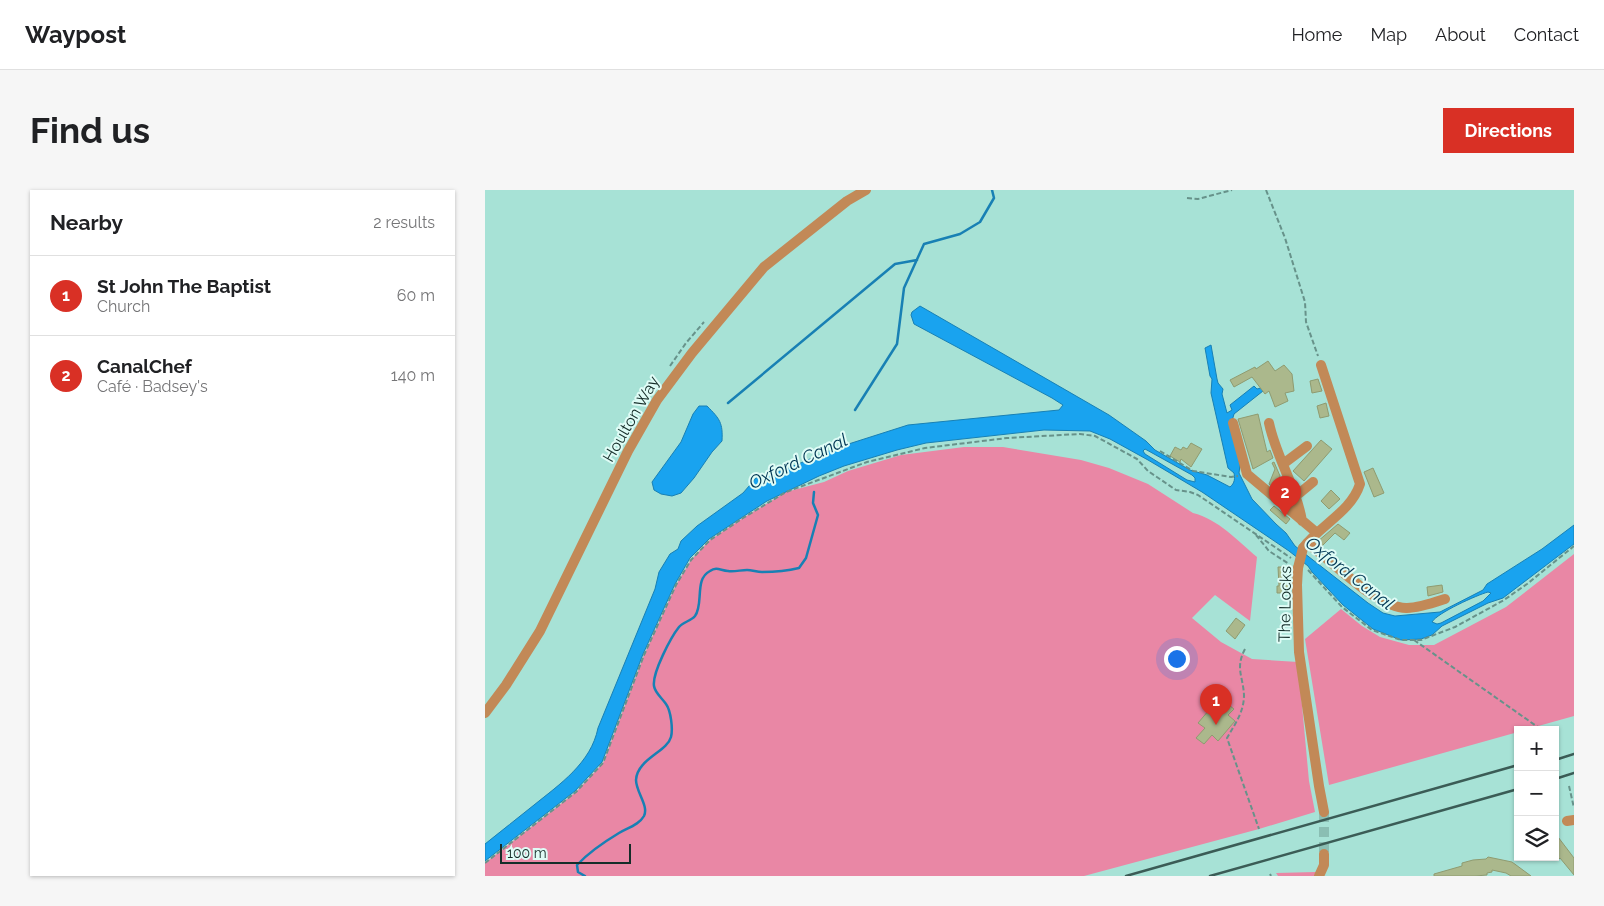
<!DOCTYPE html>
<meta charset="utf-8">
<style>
body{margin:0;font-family:Raleway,sans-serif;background:#f6f6f6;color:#202124}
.controls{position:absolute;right:15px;bottom:15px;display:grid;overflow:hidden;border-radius:0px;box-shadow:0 1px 4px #0004}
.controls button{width:45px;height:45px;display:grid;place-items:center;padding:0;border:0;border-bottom:1px solid #e0e0e0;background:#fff;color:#202124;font:25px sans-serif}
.scale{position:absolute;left:15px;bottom:12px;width:131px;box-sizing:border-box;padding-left:5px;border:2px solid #152d29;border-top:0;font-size:14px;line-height:18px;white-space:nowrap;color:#152d29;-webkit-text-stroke:4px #dffcf6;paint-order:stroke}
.you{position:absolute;left:691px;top:468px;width:18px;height:18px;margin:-12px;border:4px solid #fff;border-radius:50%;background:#1a73e8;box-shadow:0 0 0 8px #1a73e833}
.badge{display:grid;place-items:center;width:32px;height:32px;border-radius:50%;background:#d93025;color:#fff;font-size:16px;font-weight:700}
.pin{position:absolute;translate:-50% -41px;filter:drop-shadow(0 1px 2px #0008)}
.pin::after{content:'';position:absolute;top:26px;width:18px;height:15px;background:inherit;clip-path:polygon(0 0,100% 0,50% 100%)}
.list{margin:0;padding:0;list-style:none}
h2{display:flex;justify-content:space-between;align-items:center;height:65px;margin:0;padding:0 20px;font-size:21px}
h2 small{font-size:16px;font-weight:400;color:#757577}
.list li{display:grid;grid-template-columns:32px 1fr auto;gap:15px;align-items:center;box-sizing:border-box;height:80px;padding:0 20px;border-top:1px solid #e0e0e0}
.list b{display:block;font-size:19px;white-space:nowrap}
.list p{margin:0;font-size:16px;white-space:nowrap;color:#757577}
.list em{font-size:16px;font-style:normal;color:#757577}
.icon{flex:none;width:28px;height:28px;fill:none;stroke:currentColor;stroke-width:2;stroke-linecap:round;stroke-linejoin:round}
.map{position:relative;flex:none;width:1089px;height:686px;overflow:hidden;border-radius:0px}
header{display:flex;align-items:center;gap:30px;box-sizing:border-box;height:70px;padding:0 25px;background:#fff;border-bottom:1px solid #e0e0e0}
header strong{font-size:24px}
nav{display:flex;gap:28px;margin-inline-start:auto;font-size:18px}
.intro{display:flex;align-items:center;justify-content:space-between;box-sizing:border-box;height:120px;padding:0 30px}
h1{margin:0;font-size:35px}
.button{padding:12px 22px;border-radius:0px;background:#d93025;color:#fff;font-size:18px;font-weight:700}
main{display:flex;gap:30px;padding:0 30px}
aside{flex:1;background:#fff;border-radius:0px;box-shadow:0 1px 4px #0004}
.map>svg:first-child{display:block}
.green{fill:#e987a5}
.water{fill:#19a3ef;stroke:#1880b4;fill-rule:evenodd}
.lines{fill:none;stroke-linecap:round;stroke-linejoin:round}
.stream{stroke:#1880b4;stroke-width:2.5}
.building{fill:#abb88c;stroke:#8f9b70}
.minor-tunnel{stroke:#8abeb3;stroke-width:10;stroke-dasharray:10 5;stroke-linecap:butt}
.path{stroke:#67928a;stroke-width:2;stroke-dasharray:5 2.5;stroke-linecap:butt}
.minor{stroke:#c28957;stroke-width:10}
.rail{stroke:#3b5c56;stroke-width:2.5}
.minor-bridge{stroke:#c28957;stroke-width:10}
.labels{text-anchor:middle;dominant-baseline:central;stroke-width:4;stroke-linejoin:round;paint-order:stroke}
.street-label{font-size:16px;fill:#152d29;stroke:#dffcf6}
.water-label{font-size:18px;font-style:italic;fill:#013654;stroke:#dffcf6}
</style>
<header>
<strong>Waypost</strong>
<nav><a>Home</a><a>Map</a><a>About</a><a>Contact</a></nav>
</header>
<div class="intro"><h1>Find us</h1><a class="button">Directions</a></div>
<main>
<aside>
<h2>Nearby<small>2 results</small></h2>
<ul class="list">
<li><span class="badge">1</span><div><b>St John The Baptist</b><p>Church</p></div><em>60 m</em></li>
<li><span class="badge">2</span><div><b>CanalChef</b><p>Café · Badsey's</p></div><em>140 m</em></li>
</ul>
</aside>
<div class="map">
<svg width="1089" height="686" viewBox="0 0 1089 686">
<rect width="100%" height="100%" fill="#a7e2d6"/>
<!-- green -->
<path class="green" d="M 479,257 L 518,257 L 596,270 L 624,278 L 663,294 L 708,323 C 733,329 753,351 772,367 L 765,431 L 730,405 L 707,428 L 736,452 L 767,469 L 813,472 L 824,591 L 830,622 L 774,639 L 599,686 L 0,686 L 0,673 L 91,602 L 118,573 L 159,465 L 191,395 L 206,370 L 225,350 L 258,328 L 301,302 L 339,292 L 363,281 L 416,265 Z
M 1089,364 L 1089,526 L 1039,540 L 1033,540 L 1033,542 L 844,595 L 820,449 L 856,419 L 877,436 L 895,447 L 924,455 L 949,455 L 1021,417 Z
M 831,682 L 829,686 L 793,686 L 791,683 Z"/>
<!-- water -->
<path class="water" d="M 435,116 L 624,225 L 661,251 L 670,260 L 705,280 L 722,285 L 745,297 C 750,293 750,288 749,283 L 743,278 L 726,203 L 727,189 L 725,186 L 720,158 L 726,155 L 732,189 L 733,193 L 738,199 L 737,204 L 742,223 L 747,220 L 745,215 L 769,196 L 772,199 L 776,198 L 778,201 L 749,224 L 747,231 L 755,275 L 754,283 L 767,309 L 791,334 L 801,343 L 810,356 L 883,413 L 898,423 L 910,426 L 955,422 L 998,400 L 1002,394 L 1057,359 L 1089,335 L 1089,354 L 1018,408 L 1003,413 L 957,436 L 947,445 L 936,449 L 916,450 L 888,439 L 858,415 L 827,382 L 823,376 L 804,361 L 717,302 L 663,270 L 625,249 L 605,241 L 559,240 L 441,253 L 412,260 L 359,276 L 334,286 L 282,311 L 224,349 L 205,368 L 190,394 L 158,464 L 117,572 L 90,601 L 0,671 L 0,654 C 16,641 33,628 49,615 C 75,594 106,573 113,538 L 170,399 L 174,382 L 185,364 L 193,359 L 196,351 L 212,336 L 258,303 L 271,288 L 299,280 L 351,258 L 423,235 L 574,220 L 578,215 L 567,208 L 429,134 L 426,125 L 427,122 ZM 660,259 L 707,285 L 710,288 L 710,292 L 702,290 L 660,264 L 658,261 ZM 1003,402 L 1006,403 L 998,411 L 956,433 L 952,434 L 947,432 C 952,423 992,405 1003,402 Z
M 214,216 L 222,216 C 235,229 238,233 237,251 L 227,262 L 209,288 L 196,303 L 187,306 L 176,304 L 169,300 L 167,292 L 196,252 L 208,224 Z"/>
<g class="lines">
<!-- stream -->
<path class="stream" d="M 243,213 L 410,74 L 432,70
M 370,220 L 412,154 L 419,98 L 439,54 L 475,44 L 495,32 L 509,8 L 507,0
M 100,686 L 93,682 L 92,675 C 104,662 119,652 134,643 C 142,638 154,635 159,626 C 164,616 151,602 151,590 C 152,569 182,562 186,547 C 188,539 186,521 181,514 C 177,508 170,503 169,496 C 167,483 186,447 194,437 C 198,432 206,431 210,426 C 219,414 209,389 225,381 C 232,376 236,381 243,381 C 249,382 256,380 262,380 C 267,380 272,382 277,382 C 290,382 302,381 314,378 L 321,368 L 333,325 L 328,313 L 329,302"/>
</g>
<!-- building -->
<path class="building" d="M 783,171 L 790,181 L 799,175 L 807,184 L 809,201 L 800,203 L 803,211 L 790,217 L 784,201 L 780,204 L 767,187 L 749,197 L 745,190 L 770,177 L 771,179 Z
M 833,189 L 837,201 L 827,203 L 825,191 Z
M 841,213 L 844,226 L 835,228 L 832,216 Z
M 773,224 L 782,262 L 785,260 L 788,268 L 768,279 L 753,229 Z
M 836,250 L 847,259 L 819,291 L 808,281 Z
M 706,253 L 717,259 L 706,277 L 696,269 L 695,272 L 685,266 L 690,257 L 696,260 L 698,257 L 702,259 Z
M 789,272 L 795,286 L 793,294 L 801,302 L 805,311 L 784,294 L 790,279 L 787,273 Z
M 888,278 L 899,303 L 889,307 L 879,282 Z
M 846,300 L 855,309 L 844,319 L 836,311 Z
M 789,316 L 805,329 L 801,334 L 785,320 Z
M 853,334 L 865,343 L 859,350 L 850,343 L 837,356 L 832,352 Z
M 793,377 L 805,377 L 805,403 L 792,403 L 792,396 L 794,396 Z
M 957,395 L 958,402 L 943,406 L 942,397 Z
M 751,428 L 760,435 L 750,449 L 741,441 Z
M 730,513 L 736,519 L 741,513 L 749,519 L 743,525 L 750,531 L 733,551 L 727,545 L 719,554 L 711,548 L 720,538 L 713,533 Z
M 1070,643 L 1089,668 L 1089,685 L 1075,668 L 1074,669 L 1070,664 Z
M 1003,667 L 1027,672 L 1046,686 L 1026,686 L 1021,683 L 1007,680 L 1007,682 L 1002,683 L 1002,685 L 990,686 L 949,686 L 949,684 L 977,676 L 977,673 L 988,670 L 1001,669 Z"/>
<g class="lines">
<!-- minor-tunnel -->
<path class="minor-tunnel" d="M 839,622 L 839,664"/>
<!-- path -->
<path class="path" d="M 781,0 L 800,48 L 820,112 L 821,132 L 833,166
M 702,8 L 713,9 L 747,0
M 185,176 L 201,153 L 219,132
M 675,261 L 708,281 L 746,287 L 753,286
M 771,345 L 784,361 L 804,374
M 823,380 L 857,417 L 887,440 L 916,450 L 936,450 L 970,437 L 1019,410 L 1042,394 L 1089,356
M 929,450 L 1057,540
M 760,459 C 750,478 758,486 759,505 C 759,522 750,534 742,548 L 774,639
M 1070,550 L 1074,556
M 1084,596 L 1089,618
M 0,673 L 91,602 L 118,573 L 159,465 L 191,395 L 206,370 L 225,350 L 258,328 L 301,302 L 382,272 L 440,258 L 522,248 L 595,244 L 610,246 L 652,269 L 663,281 L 691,300 L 705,302 L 713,305 L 806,368
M 785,684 L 786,686"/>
<!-- minor -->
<path class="minor" d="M 748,233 L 762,284 L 832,343
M 784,233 C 791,267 811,296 817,331
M 798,274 L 822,256
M 811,306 L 828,292
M 822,353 C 847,370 892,419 922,418 C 934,418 948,413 960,409
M 818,358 C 835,335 866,322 875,294 L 836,175
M 813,378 L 812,395 L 814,462 L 834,596 L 839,622
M 0,523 L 21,495 L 55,441 L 143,261 L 172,210 L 207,163 L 279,77 L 362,11 L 381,0
M 1082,631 L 1089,630
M 834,686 L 839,675 L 839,664"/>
<!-- rail -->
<path class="rail" d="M 1070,570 L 1089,564
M 1070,589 L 1089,583
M 641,686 L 1033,575
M 725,686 L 1033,599"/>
<!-- minor-bridge -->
<path class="minor-bridge" d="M 813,378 L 818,358"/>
</g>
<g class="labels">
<!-- street labels -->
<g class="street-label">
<text transform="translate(146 229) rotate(-60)">Houlton Way</text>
<text transform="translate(800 414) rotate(-89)">The Locks</text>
</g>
<!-- water labels -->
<g class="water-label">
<text transform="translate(313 271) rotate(-25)">Oxford Canal</text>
<text transform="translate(865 383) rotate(38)">Oxford Canal</text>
</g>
</g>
</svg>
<div class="controls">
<button>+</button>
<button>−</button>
<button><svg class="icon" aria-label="layers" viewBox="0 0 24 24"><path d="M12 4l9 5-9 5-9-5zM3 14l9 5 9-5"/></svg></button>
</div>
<div class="scale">100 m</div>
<div class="you"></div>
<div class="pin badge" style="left:731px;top:535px">1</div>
<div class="pin badge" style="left:800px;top:327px">2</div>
</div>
</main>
